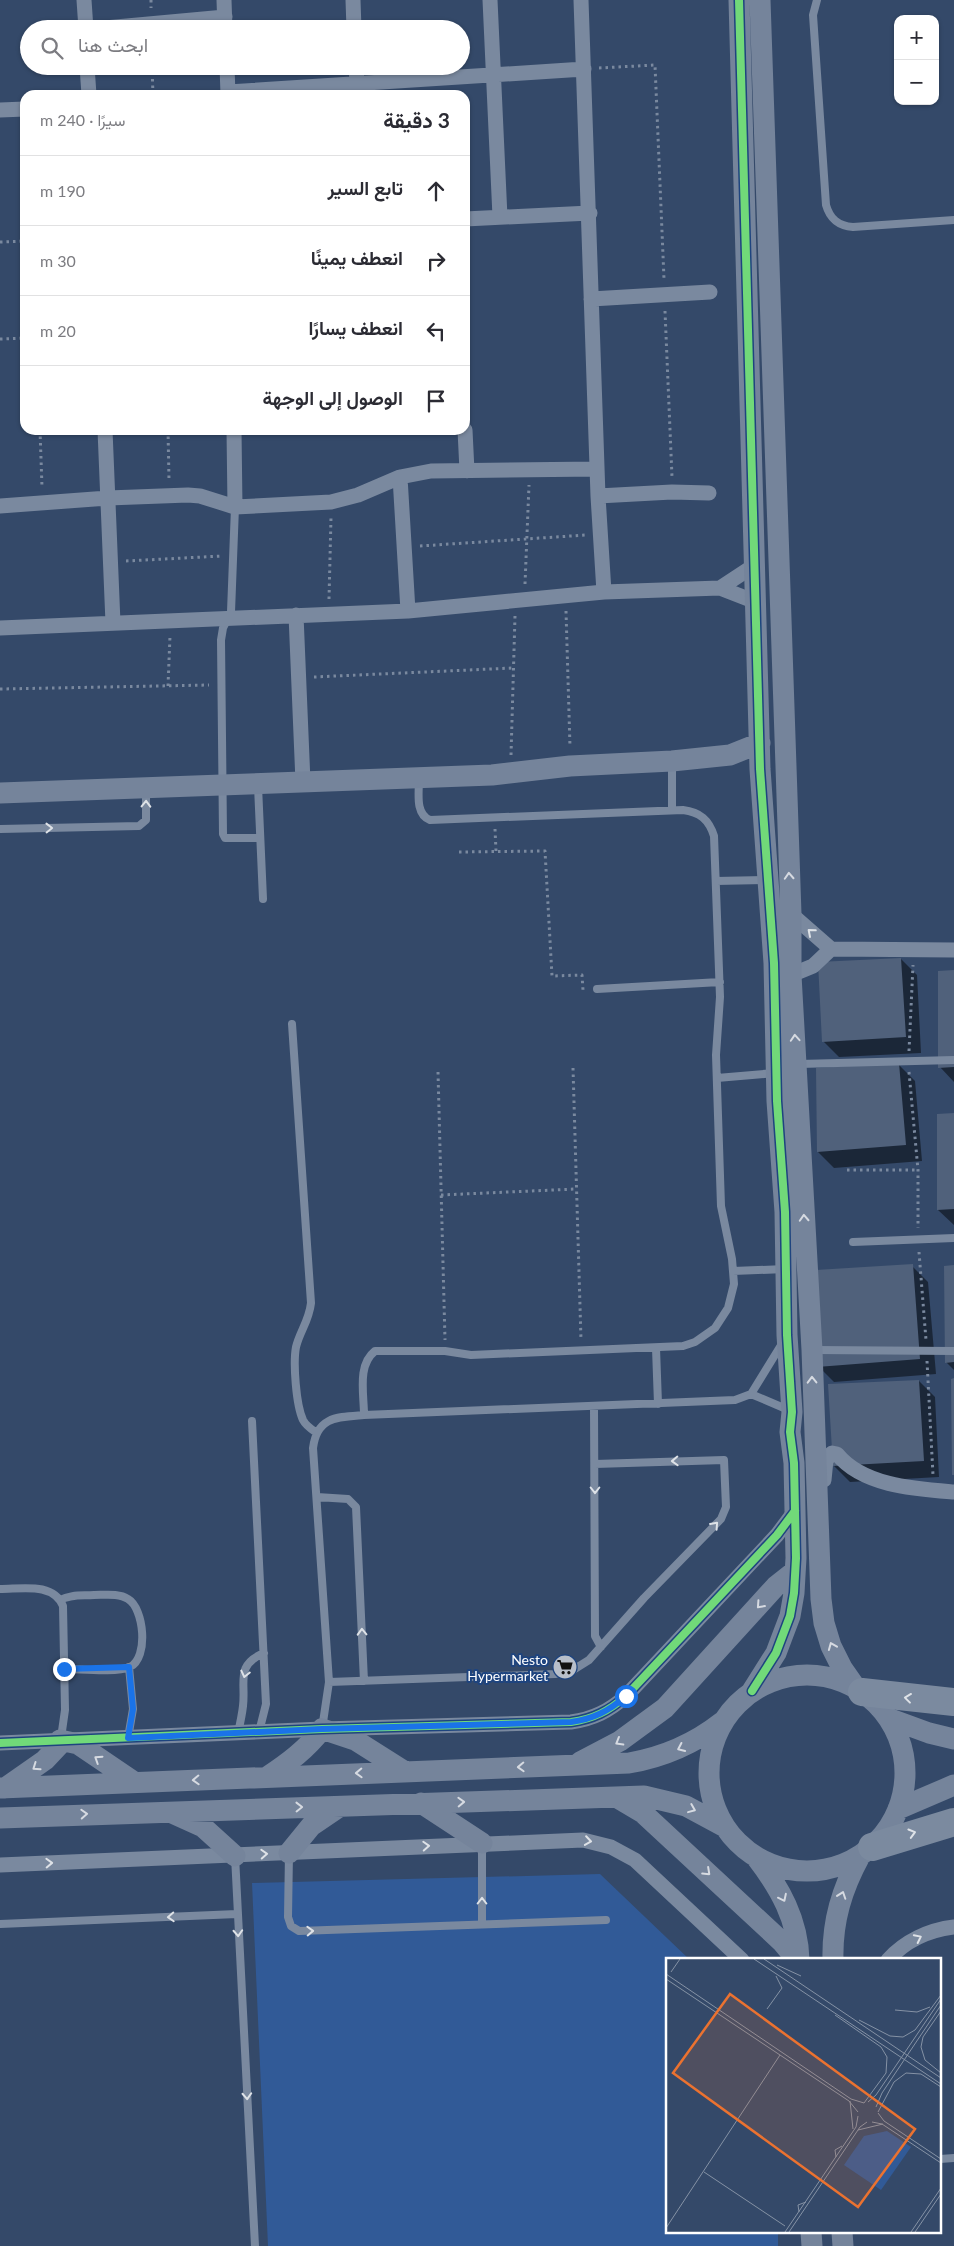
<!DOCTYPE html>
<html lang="ar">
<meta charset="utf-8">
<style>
body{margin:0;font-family:Lato,Vazirmatn,sans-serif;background:#f7f7f7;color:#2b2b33;direction:rtl}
.controls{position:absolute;right:15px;top:15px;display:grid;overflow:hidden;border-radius:10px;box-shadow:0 1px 4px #0004}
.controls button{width:45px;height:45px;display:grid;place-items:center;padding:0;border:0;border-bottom:1px solid #e1e1e2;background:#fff;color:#2b2b33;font:25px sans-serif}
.stop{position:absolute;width:15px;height:15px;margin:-11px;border:4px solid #1a73e8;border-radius:50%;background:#fff}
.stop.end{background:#1a73e8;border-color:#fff;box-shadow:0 1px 5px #0008}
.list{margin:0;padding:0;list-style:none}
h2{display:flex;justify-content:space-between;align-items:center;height:65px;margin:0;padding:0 20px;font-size:21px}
h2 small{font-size:16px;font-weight:400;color:#7c7c81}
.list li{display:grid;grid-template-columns:32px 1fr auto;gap:15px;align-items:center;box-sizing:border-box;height:70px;padding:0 20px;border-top:1px solid #e1e1e2}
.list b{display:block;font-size:19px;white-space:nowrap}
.list em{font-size:16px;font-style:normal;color:#7c7c81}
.icon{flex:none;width:28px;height:28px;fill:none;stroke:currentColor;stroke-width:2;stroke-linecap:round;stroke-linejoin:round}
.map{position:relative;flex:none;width:954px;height:2246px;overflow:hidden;direction:ltr}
.search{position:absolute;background:#fff;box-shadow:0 1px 4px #0004;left:20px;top:20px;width:450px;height:55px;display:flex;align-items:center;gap:12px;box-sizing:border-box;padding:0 18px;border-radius:28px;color:#7c7c81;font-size:19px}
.panel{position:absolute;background:#fff;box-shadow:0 1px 4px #0004;left:20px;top:90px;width:450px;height:345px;border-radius:15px;direction:rtl}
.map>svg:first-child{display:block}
.green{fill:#315a97}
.shadow{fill:#0007}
.building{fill:#50617b}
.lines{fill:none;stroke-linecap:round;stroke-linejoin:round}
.path{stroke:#7a899f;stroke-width:3;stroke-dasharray:2.5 4;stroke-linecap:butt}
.lane{stroke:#7a899f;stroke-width:8}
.street{stroke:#7a899f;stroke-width:15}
.secondary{stroke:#75849b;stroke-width:21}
.highway{stroke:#7b8a9f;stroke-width:28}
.cycleway-casing{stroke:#1e447f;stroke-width:11}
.cycleway{stroke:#71d979;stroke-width:8}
.oneway{stroke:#dee2e7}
.oneway2{stroke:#d6dae1}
.route{stroke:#1a73e8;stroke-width:6}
.labels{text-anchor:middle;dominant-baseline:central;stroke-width:4;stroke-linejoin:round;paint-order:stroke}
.poi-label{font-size:14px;fill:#fff;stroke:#1e447f;text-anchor:end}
.inset-road{fill:none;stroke:#8592a5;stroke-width:1}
.view{fill:#eb7230;fill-opacity:0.15;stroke:#eb7230;stroke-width:2.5}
.inset-edge{fill:none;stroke:#fff;stroke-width:2.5}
</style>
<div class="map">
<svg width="954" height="2246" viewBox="0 0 954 2246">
<rect width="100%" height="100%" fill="#344969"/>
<!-- green -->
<path class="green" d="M 600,1874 L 690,1960 L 668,1960 L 668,2232 L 778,2232 L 778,2246 L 268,2246 L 252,1883 Z"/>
<!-- shadow -->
<path class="shadow" d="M 901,959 L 917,975 L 921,1053 L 839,1057 L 823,1041 Z
M 954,972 L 954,1082 L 940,1067 Z
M 899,1065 L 915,1081 L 922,1161 L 834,1168 L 818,1152 Z
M 954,1114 L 954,1225 L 938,1210 Z
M 912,1266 L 928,1282 L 936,1374 L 834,1382 L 818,1366 Z
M 954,1267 L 954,1370 L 946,1362 Z
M 919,1381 L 935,1397 L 939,1477 L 850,1482 L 834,1466 Z"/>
<!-- building -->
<path class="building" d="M 901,958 L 906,1037 L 822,1042 L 818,962 Z
M 954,970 L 954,1067 L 938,1068 L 938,971 Z
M 899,1063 L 906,1145 L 817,1152 L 816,1068 Z
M 954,1113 L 954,1209 L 937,1210 L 937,1114 Z
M 913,1264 L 920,1359 L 817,1367 L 816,1270 Z
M 954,1265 L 954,1362 L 945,1363 L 944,1266 Z
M 954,1378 L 954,1475 L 952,1475 L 951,1379 Z
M 919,1380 L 924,1461 L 833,1466 L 828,1384 Z"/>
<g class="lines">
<!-- path -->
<path class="path" d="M 151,0 L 151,8
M 152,66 L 153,95
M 599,68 L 655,65 L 664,279
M 0,242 L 25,241
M 665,311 L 672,477
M 0,339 L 25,338
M 40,430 L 42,487
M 168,430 L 169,480
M 420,546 L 586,535
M 126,561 L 222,556
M 525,584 L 529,485
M 329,599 L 331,517
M 566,611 L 570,747
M 314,677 L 513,668
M 168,686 L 170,636
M 0,689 L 209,685
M 511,755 L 515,616
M 495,829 L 496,851
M 459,852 L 545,851 L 552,976 L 582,975 L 583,990
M 909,1051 L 913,965
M 573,1068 L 581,1340
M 438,1072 L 445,1340
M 909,1072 L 918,1170 L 918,1228
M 847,1170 L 918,1170
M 441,1195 L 576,1189
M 919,1252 L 926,1340
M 927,1361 L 933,1475"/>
<!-- lane -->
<path class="lane" d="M 817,0 L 813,15 L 826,205 C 830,219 838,226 853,227 L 954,220
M 235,507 L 231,612 L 223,628 L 221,640 L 223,834 L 225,838 L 260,838
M 672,763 L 672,810
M 258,786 L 263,899
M 0,829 L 139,826 L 146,820 L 146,788
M 716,881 L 766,880
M 597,989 L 720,982
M 292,1024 L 311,1303 C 309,1321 300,1331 296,1347 C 293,1363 296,1405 303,1420 C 306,1426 311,1429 317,1433
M 799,1064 L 954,1060
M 717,1078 L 775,1073
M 853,1242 L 954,1238
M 733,1271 L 785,1269
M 656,1348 L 658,1404
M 814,1350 L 954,1351
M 751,1394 L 791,1411
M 594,1407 L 595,1636 L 601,1647
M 364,1415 C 364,1394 357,1365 375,1351 L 445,1351 L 471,1355 L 683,1346 L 695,1342 L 715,1328 L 728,1308 L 734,1284 L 732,1259 L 721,1206 L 716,1055 L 720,997 L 714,836 C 709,820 700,812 683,810 L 430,820 C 415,814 419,793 419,779
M 252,1421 L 266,1704 L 259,1732
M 317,1497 L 348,1499 L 356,1507 L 364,1681
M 0,1589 C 22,1589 53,1582 63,1606 L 65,1710 L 61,1738
M 60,1600 C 71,1594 83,1596 94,1595 C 105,1595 119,1593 128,1599 C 144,1608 149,1658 130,1667 C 115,1673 81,1669 64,1669
M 329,1682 L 555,1674 L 573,1670 L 589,1660 L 644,1598 L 721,1519 L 726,1507 L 724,1460 L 595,1464
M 322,1729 L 329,1682 L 313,1448 C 317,1416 338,1417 364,1415 L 735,1400 L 751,1394 L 783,1342
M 238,1733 C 240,1724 242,1715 243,1706 C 246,1682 235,1665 264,1653
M 128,1738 L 133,1709 L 129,1667
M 482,1844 L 482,1924
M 289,1853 L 288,1917 L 291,1926 L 299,1931 L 606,1920
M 235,1856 L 255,2246
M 0,1924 L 237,1914
M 940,2159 L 954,2158"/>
<!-- street -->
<path class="street" d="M 84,0 L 86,29
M 224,0 L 225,29
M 353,0 L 354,29
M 490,0 L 500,217
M 581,0 L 598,496 L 604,592
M 94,29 L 225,17
M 87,66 L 89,95
M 227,66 L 228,95
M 356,66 L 357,83
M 228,92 L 584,69
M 0,110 L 25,109
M 465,219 L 590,213
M 591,299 L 710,292
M 105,430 L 113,623
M 234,430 L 235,507
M 465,430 L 467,471
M 400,477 L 408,611
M 598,496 L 672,492 L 709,493
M 0,506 L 108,498 L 188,495 L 200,496 L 235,507 L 331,502 L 358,495 L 400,477 L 431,471 L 597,469
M 720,588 L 755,565
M 296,615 L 303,782
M 0,628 L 408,611 L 604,592 L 720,588 L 756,602
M 791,914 L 831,949 L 954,950
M 791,975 L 813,966 L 831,949
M 824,1480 L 826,1460 L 832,1453 L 837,1454 C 863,1486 915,1489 954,1492
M 0,1743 L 322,1729 L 571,1722 C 593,1719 609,1711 626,1696 L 777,1535 L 795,1511
M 0,1865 L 583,1840 L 611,1847 L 635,1860 L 742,1960
M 888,1960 C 905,1941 929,1930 954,1927"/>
<!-- secondary -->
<path class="secondary" d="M 739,0 L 760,769 L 774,963 L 777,1101 L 785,1212 L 787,1335 L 792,1412 L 790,1432 L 794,1463 L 796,1558 L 794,1593 L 790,1616 L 776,1653 L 752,1691
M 760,0 L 791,914 L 791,975 L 812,1350 L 821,1599 L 824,1623 L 831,1646 L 842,1668 L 856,1688
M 0,793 L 492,775 L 570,766 L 672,761 L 730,755 L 760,743
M709 1773a98 98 0 1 1 196 0a98 98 0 1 1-196 0Z
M 888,1718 L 929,1733 L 954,1739
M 580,1762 L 620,1741 L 665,1708 L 776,1586 L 795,1571
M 267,1777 C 288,1763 307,1749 322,1729 L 355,1740 L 404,1771
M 0,1788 L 629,1763 C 664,1757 694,1744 722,1722
M 5,1788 L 45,1760 L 61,1743 L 60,1740 L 78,1744 L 134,1782
M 616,1797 L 643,1813 L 782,1942 L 797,1960
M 421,1803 L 482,1843
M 898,1809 L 954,1785
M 172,1813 L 203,1827 L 235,1856
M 0,1818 L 644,1796 L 686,1806 L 725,1827
M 289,1853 L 311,1826 L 339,1807
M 756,1857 C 780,1888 798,1920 799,1960
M 833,1960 C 832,1921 842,1889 860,1856
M 811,2232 L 812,2246
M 842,2232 L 843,2246"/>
<!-- highway -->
<path class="highway" d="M 862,1692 L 954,1702
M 872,1847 L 954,1822"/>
<defs>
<path id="cycleway" d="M 739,0 L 760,769 L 774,963 L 777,1101 L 785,1212 L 787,1335 L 792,1412 L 790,1432 L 794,1463 L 796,1558 L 794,1593 L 790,1616 L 776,1653 L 752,1691
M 0,1743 L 322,1729 L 571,1722 C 593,1719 609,1711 626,1696 L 777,1535 L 795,1511"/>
</defs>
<!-- cycleway casing -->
<use href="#cycleway" class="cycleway-casing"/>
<!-- cycleway -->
<use href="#cycleway" class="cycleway"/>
</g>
<!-- one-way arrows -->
<defs><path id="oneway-chevron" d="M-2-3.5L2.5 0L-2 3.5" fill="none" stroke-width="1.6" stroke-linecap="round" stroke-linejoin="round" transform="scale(1.25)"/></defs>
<g class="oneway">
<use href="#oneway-chevron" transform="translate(146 804) rotate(-89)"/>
<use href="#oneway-chevron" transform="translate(49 828) rotate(-1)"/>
<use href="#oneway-chevron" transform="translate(811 932) rotate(-139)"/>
<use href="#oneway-chevron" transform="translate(675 1461) rotate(178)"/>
<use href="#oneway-chevron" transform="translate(595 1490) rotate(90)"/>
<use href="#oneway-chevron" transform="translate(715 1525) rotate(-48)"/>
<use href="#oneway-chevron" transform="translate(362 1632) rotate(-92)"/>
<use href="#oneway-chevron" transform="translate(245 1674) rotate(103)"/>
<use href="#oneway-chevron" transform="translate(908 1698) rotate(-173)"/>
<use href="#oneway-chevron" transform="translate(912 1833) rotate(-16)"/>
<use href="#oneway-chevron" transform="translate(588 1841) rotate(8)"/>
<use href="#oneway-chevron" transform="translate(426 1846) rotate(-3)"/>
<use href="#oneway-chevron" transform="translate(264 1854) rotate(-3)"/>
<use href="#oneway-chevron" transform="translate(49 1863) rotate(-2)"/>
<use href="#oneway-chevron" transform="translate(482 1901) rotate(-90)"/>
<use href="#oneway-chevron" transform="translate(171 1917) rotate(177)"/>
<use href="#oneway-chevron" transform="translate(310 1931) rotate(-2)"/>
<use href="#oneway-chevron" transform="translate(238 1933) rotate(87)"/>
<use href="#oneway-chevron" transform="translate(918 1938) rotate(-26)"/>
<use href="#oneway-chevron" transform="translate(247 2096) rotate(87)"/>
</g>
<g class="oneway2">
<use href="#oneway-chevron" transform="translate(789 876) rotate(-93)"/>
<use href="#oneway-chevron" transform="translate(795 1038) rotate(-94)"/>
<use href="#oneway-chevron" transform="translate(804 1218) rotate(-93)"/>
<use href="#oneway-chevron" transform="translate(812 1380) rotate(-91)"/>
<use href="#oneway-chevron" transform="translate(760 1605) rotate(132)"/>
<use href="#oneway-chevron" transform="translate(832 1646) rotate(-112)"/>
<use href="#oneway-chevron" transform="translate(619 1742) rotate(150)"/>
<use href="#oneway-chevron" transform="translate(681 1748) rotate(155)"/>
<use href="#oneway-chevron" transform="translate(98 1759) rotate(-147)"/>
<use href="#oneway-chevron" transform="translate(36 1767) rotate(145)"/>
<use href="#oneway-chevron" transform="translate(521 1767) rotate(178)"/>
<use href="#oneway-chevron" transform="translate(359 1773) rotate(178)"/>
<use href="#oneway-chevron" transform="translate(196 1780) rotate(178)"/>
<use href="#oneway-chevron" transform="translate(461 1802) rotate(-2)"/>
<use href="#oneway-chevron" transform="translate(299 1807) rotate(-1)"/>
<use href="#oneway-chevron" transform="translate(692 1809) rotate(22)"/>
<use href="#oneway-chevron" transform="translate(84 1814) rotate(-3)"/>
<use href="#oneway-chevron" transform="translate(707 1872) rotate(43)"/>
<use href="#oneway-chevron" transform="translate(842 1895) rotate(-71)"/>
<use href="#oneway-chevron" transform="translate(783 1898) rotate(64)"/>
</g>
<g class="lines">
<!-- route -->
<path class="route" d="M 64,1669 L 129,1667 L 133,1709 L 128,1738 L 322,1729 L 571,1722 C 593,1719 609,1711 626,1696"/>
</g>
<!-- icons -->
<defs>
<symbol id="supermarket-disc" viewBox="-11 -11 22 22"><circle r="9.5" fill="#b8bfca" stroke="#1e447f"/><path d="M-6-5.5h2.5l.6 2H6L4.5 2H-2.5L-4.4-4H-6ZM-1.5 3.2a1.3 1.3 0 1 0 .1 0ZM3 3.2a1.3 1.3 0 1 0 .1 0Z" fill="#111"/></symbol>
</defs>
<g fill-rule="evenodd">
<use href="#supermarket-disc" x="551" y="1653" width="28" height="28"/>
</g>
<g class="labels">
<!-- poi labels -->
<g class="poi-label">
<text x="548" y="1659">Nesto<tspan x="548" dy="16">Hypermarket</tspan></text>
</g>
</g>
<!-- overview -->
<g transform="translate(666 1958)">
<rect width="275" height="275" fill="#344969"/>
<path d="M 221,173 L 245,189 L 215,232 L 178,207 L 198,178 Z" fill="#315a97"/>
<path class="inset-road" d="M 88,1 L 275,126M 98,1 L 275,120M 111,7 L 135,18M 5,14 L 14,1M 0,16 L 185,141 L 198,145M 0,21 L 183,143 L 192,154M 101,51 L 116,30 L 110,18M 229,52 L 251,54 L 264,49M 275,53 L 257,79 L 255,89 L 259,102 L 275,115M 169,57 L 215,89 L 221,99 L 220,115 L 198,145M 193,62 L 224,78 L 237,79 L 249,72 L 275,37M 184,143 L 187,171M 202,144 L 210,137 L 275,41M 210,149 L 216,135 L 275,47M 212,154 L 228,124 L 240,115 L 255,116 L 275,129M 212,155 L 218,163 L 275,201M 206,164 L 216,166 L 275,205M 192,172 L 217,166M 170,199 L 169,192 L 176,188M 38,214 L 119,268M 133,254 L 132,247 L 140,244M 0,270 L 114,97M 119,274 L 190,169 L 192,158M 123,274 L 194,169 L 201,164M 245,274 L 275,230M 249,274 L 275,236"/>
<path class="view" d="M 64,36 L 249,171 L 192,249 L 7,115 Z"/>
<rect width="275" height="275" class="inset-edge"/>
</g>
</svg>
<div class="controls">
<button>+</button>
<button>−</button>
</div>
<div class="stop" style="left:626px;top:1696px"></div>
<div class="stop end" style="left:64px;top:1669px"></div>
<div class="search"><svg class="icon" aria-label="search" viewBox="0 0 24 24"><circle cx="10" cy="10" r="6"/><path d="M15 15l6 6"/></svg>ابحث هنا</div>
<section class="panel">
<h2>3 دقيقة<small>سيرًا · 240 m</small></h2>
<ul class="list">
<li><svg class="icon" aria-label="ahead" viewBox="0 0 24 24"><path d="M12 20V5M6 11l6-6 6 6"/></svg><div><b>تابع السير</b></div><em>190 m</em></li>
<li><svg class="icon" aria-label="right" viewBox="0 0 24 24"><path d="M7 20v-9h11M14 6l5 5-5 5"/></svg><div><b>انعطف يمينًا</b></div><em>30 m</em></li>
<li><svg class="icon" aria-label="left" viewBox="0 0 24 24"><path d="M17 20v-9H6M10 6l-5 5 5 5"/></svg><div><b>انعطف يسارًا</b></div><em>20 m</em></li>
<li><svg class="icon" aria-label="arrive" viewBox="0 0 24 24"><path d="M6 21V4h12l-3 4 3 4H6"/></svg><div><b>الوصول إلى الوجهة</b></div></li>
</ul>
</section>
</div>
